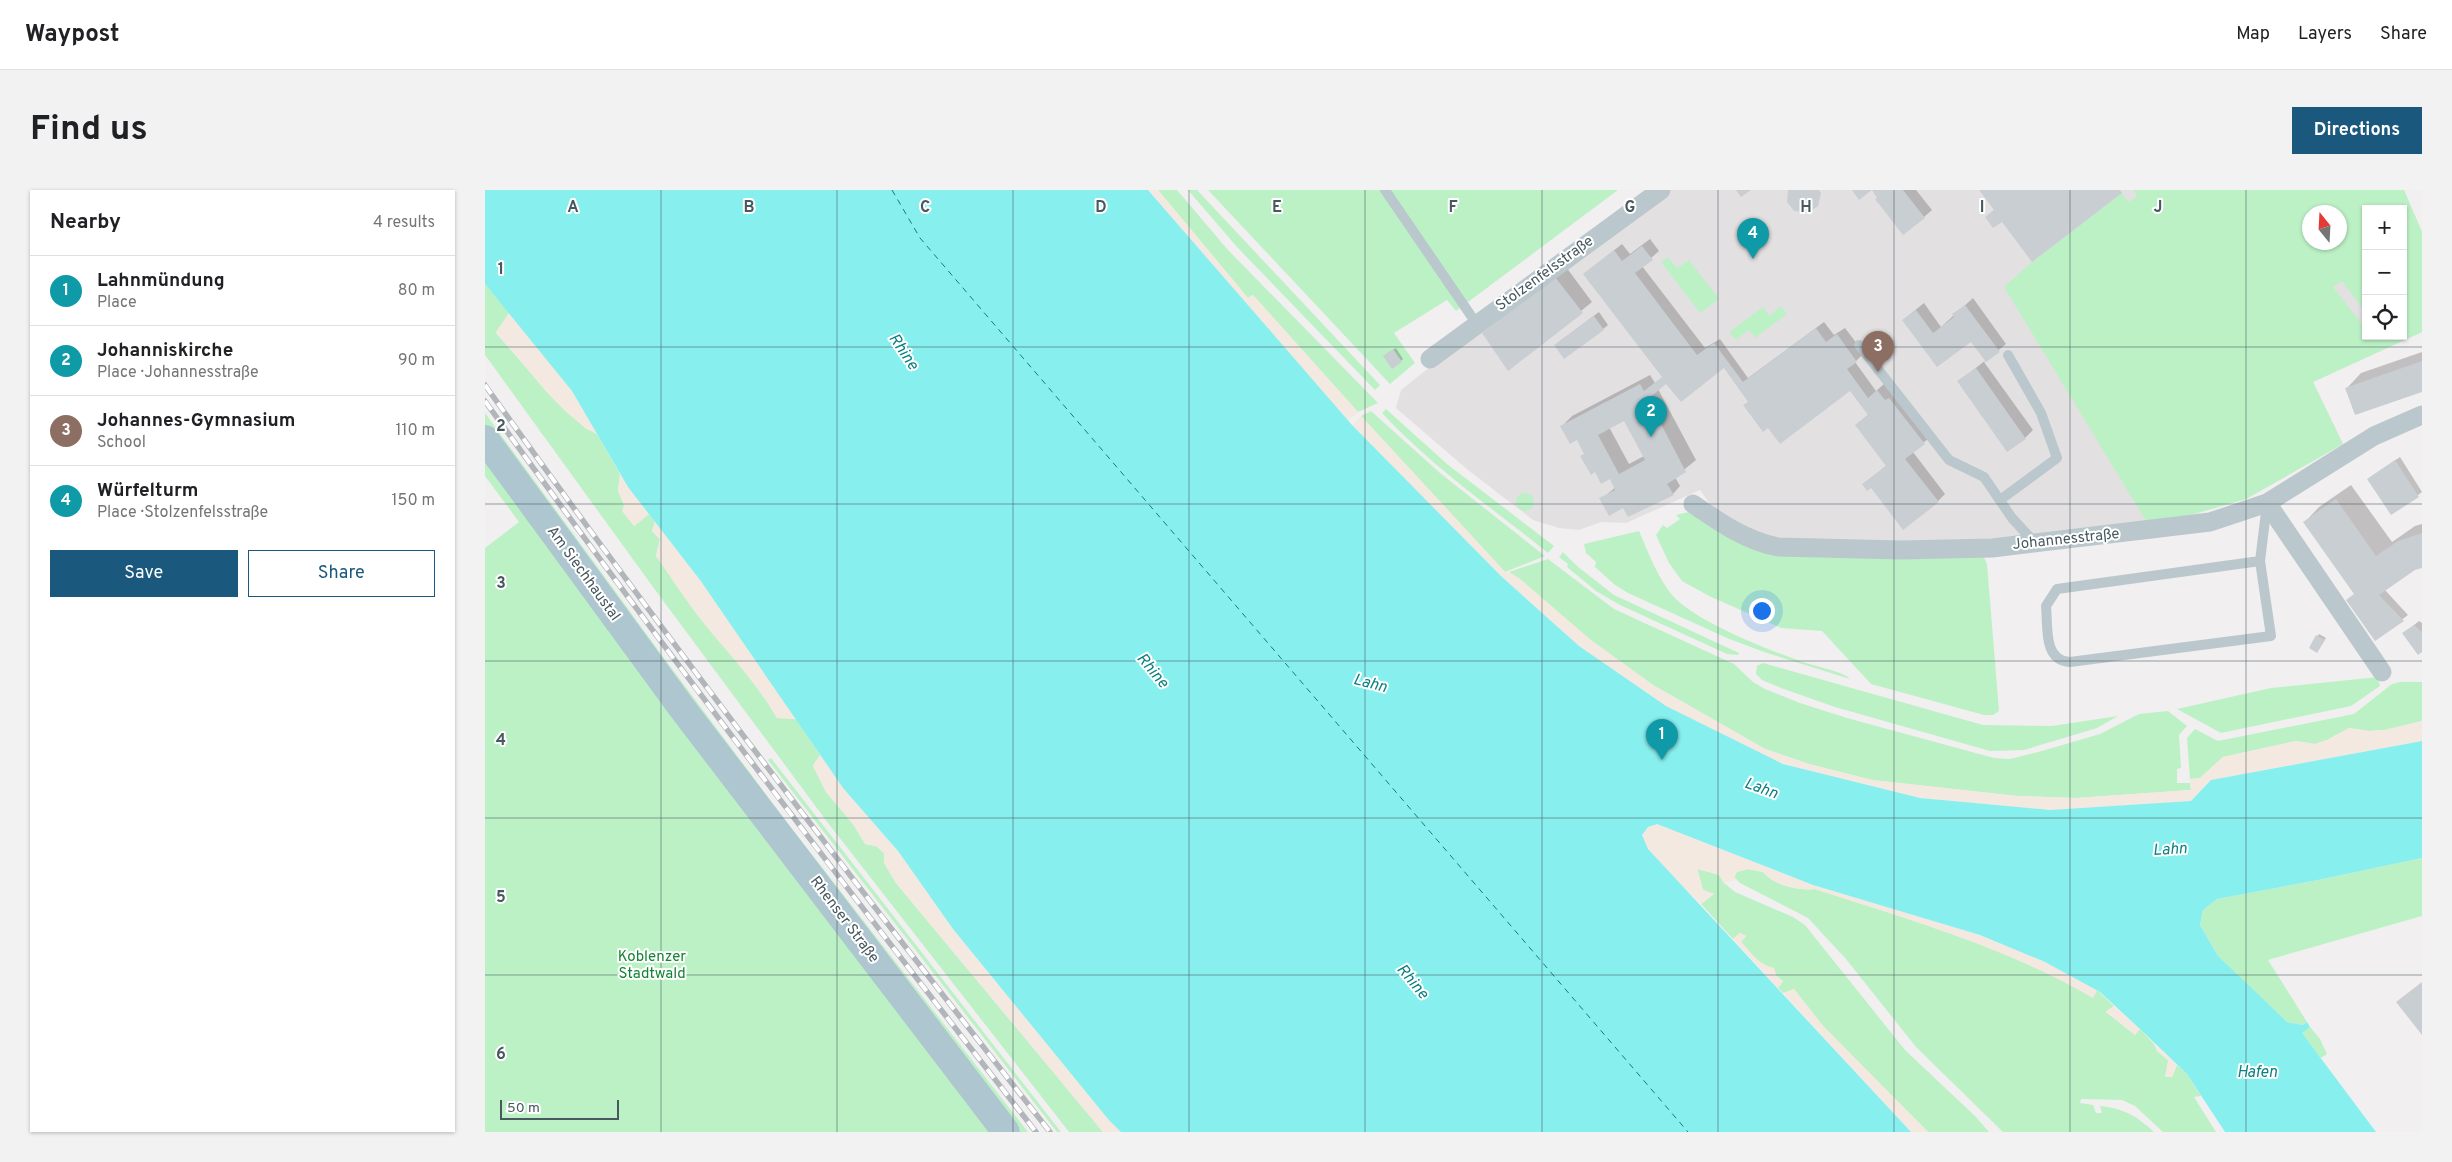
<!DOCTYPE html>
<meta charset="utf-8">
<style>
body{margin:0;font-family:Overpass,sans-serif;background:#f2f2f2;color:#202124}
.controls{position:absolute;right:15px;top:15px;display:grid;overflow:hidden;border-radius:0px;box-shadow:0 1px 4px #0004}
.controls button{width:45px;height:45px;display:grid;place-items:center;padding:0;border:0;border-bottom:1px solid #e0e0e0;background:#fff;color:#202124;font:25px sans-serif}
.compass{position:absolute;left:1817px;top:15px;width:45px;height:45px;border-radius:50%;background:#fff;box-shadow:0 1px 4px #0004;rotate:342deg}
.scale{position:absolute;left:15px;bottom:12px;width:119px;box-sizing:border-box;padding-left:5px;border:2px solid #47585e;border-top:0;font-size:14px;line-height:18px;white-space:nowrap;color:#47585e;-webkit-text-stroke:4px #fff;paint-order:stroke}
.you{position:absolute;left:1276px;top:420px;width:18px;height:18px;margin:-12px;border:4px solid #fff;border-radius:50%;background:#1a73e8;box-shadow:0 0 0 8px #1a73e833}
.badge{display:grid;place-items:center;width:32px;height:32px;border-radius:50%;background:#1a597d;color:#fff;font-size:16px;font-weight:700}
.pin{position:absolute;translate:-50% -41px;filter:drop-shadow(0 1px 2px #0008)}
.pin::after{content:'';position:absolute;top:26px;width:18px;height:15px;background:inherit;clip-path:polygon(0 0,100% 0,50% 100%)}
.list{margin:0;padding:0;list-style:none}
h2{display:flex;justify-content:space-between;align-items:center;height:65px;margin:0;padding:0 20px;font-size:21px}
h2 small{font-size:16px;font-weight:400;color:#757577}
.list li{display:grid;grid-template-columns:32px 1fr auto;gap:15px;align-items:center;box-sizing:border-box;height:70px;padding:0 20px;border-top:1px solid #e0e0e0}
.list b{display:block;font-size:19px;white-space:nowrap}
.list p{margin:0;font-size:16px;white-space:nowrap;color:#757577}
.list em{font-size:16px;font-style:normal;color:#757577}
.actions{display:flex;gap:10px;padding:15px 20px}
.actions a{flex:1;padding:11px 0;border:1px solid #1a597d;border-radius:0px;text-align:center;font-size:18px;color:#1a597d}
.actions .main{background:#1a597d;color:#fff}
.icon{flex:none;width:28px;height:28px;fill:none;stroke:currentColor;stroke-width:2;stroke-linecap:round;stroke-linejoin:round}
.map{position:relative;flex:none;width:1937px;height:942px;overflow:hidden;border-radius:0px}
header{display:flex;align-items:center;gap:30px;box-sizing:border-box;height:70px;padding:0 25px;background:#fff;border-bottom:1px solid #e0e0e0}
header strong{font-size:24px}
nav{display:flex;gap:28px;margin-inline-start:auto;font-size:18px}
.intro{display:flex;align-items:center;justify-content:space-between;box-sizing:border-box;height:120px;padding:0 30px}
h1{margin:0;font-size:35px}
.button{padding:12px 22px;border-radius:0px;background:#1a597d;color:#fff;font-size:18px;font-weight:700}
main{display:flex;gap:30px;padding:0 30px}
aside{flex:1;background:#fff;border-radius:0px;box-shadow:0 1px 4px #0004}
.map>svg:first-child{display:block}
.education{fill:#e3e0e2;fill-rule:evenodd}
.green{fill:#bcf1c6;fill-rule:evenodd}
.sand{fill:#f4e9e0}
.water{fill:#88efef}
.shadow{fill:#0003;fill-rule:evenodd}
.lines{fill:none;stroke-linecap:round;stroke-linejoin:round}
.ferry{stroke:#0a8080;stroke-width:1;stroke-dasharray:6 5;stroke-linecap:butt}
.building{fill:#c9ced2;fill-rule:evenodd}
.lane{stroke:#bac8cd;stroke-width:10}
.street{stroke:#bac8cd;stroke-width:19}
.primary{stroke:#aec6cf;stroke-width:28}
.rail-casing{stroke:#b1b6ba;stroke-width:5.5}
.rail{stroke:#fff;stroke-width:4;stroke-dasharray:11;stroke-linecap:butt}
.grid{fill:none;stroke:#47585e;stroke-width:1;stroke-opacity:0.55}
.labels{text-anchor:middle;dominant-baseline:central;stroke-width:4;stroke-linejoin:round;paint-order:stroke}
.street-label{font-size:15px;fill:#47585e;stroke:#fff}
.park-label{font-size:15px;fill:#148334;stroke:#fff}
.water-label{font-size:16px;font-style:italic;fill:#0a8080;stroke:#fff}
.grid-label{font-size:16px;text-anchor:middle;font-weight:bold;fill:#47585e;stroke:#fff;stroke-width:4;stroke-linejoin:round;paint-order:stroke}
</style>
<header>
<strong>Waypost</strong>
<nav><a>Map</a><a>Layers</a><a>Share</a></nav>
</header>
<div class="intro"><h1>Find us</h1><a class="button">Directions</a></div>
<main>
<aside>
<h2>Nearby<small>4 results</small></h2>
<ul class="list">
<li><span class="badge" style="background:#0f9aa8">1</span><div><b>Lahnmündung</b><p>Place</p></div><em>80 m</em></li>
<li><span class="badge" style="background:#0f9aa8">2</span><div><b>Johanniskirche</b><p>Place · Johannesstraße</p></div><em>90 m</em></li>
<li><span class="badge" style="background:#8d6e63">3</span><div><b>Johannes-Gymnasium</b><p>School</p></div><em>110 m</em></li>
<li><span class="badge" style="background:#0f9aa8">4</span><div><b>Würfelturm</b><p>Place · Stolzenfelsstraße</p></div><em>150 m</em></li>
</ul>
<div class="actions"><a class="main">Save</a><a>Share</a></div>
</aside>
<div class="map">
<svg width="1937" height="942" viewBox="0 0 1937 942">
<rect width="100%" height="100%" fill="#f2eff0"/>
<!-- education -->
<path class="education" d="M 1186,0 L 1919,0 L 1937,42 L 1937,142 L 1828,192 L 1858,254 L 1761,309 L 1709,324 L 1505,352 L 1416,353 L 1288,349 L 1258,338 L 1230,321 L 1215,300 L 1141,333 L 1116,332 L 1094,340 L 1074,338 L 1048,330 L 983,280 L 911,218 L 916,200 L 990,141 ZM 1881,19 L 1918,19 L 1918,146 L 1881,146 ZM 1824,22 L 1854,22 L 1854,52 L 1824,52 Z"/>
<!-- green -->
<path class="green" d="M 673,0 L 692,0 L 743,60 L 893,213 L 873,222 L 768,105 L 763,108 Z
M 703,0 L 712,0 L 895,195 L 890,200 L 752,57 Z
M 723,0 L 1133,0 L 971,121 L 962,110 L 909,143 L 930,173 L 905,194 Z
M 1649,0 L 1919,0 L 1937,42 L 1937,142 L 1828,192 L 1858,254 L 1761,309 L 1709,324 L 1661,331 L 1519,97 L 1547,72 L 1637,3 L 1643,12 L 1652,6 ZM 1881,19 L 1918,19 L 1918,146 L 1881,146 L 1881,139 L 1848,97 L 1857,91 L 1881,123 ZM 1824,22 L 1854,22 L 1854,52 L 1824,52 Z
M 1183,67 L 1192,78 L 1204,70 L 1234,109 L 1215,123 L 1176,72 Z
M 0,94 L 24,123 L 11,143 L 64,204 L 100,238 L 112,244 L 135,284 L 133,301 L 149,336 L 164,324 L 170,332 L 167,341 L 175,349 L 171,366 L 221,435 L 278,503 L 292,528 L 311,529 L 335,565 L 328,576 L 341,602 L 368,634 L 380,654 L 391,656 L 399,663 L 399,673 L 411,693 L 618,942 L 584,942 L 343,633 L 168,397 L 0,165 Z
M 1296,116 L 1302,124 L 1270,148 L 1264,140 L 1251,150 L 1244,142 L 1278,117 L 1284,126 Z
M 901,219 L 962,274 L 1069,356 L 1063,363 C 1007,318 946,276 897,223 Z
M 886,221 L 955,283 L 1060,366 L 1020,382 L 876,226 Z
M 0,223 L 179,468 L 304,635 L 543,942 L 531,942 L 0,237 Z
M 0,264 L 196,538 L 301,677 L 507,942 L 0,942 L 0,358 L 34,332 L 0,286 Z
M1031 312a9 9 0 1 1 18 0a9 9 0 1 1-18 0Z
M 1204,322 L 1254,349 L 1498,365 L 1502,374 L 1514,521 L 1508,525 L 1499,525 L 1386,494 L 1337,441 L 1296,438 L 1224,406 L 1197,391 L 1184,373 L 1171,345 L 1178,335 L 1182,338 L 1195,329 L 1191,325 Z
M 1154,341 C 1163,362 1172,386 1187,405 C 1210,431 1279,458 1312,470 C 1324,475 1358,481 1365,489 L 1279,462 L 1242,448 L 1143,403 L 1130,395 L 1110,377 L 1111,372 L 1101,363 L 1099,354 Z
M 1078,362 L 1093,377 L 1129,405 L 1254,463 L 1253,465 L 1242,464 L 1135,415 L 1111,401 L 1082,377 L 1083,374 L 1074,367 Z
M 1063,369 L 1129,419 L 1249,474 L 1268,492 L 1280,499 L 1315,513 L 1362,528 L 1509,568 L 1525,569 L 1557,561 L 1615,544 L 1654,524 L 1683,521 L 1702,536 L 1694,545 L 1696,578 L 1692,579 L 1692,593 L 1705,593 L 1706,600 L 1591,608 L 1532,606 L 1387,590 L 1324,574 L 1280,559 L 1168,495 L 1107,451 L 1024,382 Z
M 1278,473 L 1498,535 L 1567,536 L 1633,526 L 1612,538 L 1539,560 L 1505,561 L 1350,517 L 1296,498 L 1277,490 L 1271,484 L 1272,476 Z
M 1893,487 L 1895,496 L 1866,516 L 1736,543 L 1692,519 L 1786,498 Z
M 1915,492 L 1937,492 L 1937,531 L 1900,540 L 1884,541 L 1864,538 L 1842,550 L 1830,554 L 1811,551 L 1738,567 L 1715,588 L 1705,589 L 1702,548 L 1710,539 L 1733,551 L 1869,524 L 1907,494 Z
M 286,568 L 576,942 L 572,942 L 283,570 Z
M 1937,668 L 1937,726 L 1783,770 L 1822,832 L 1818,835 L 1802,832 L 1761,795 L 1733,766 L 1715,735 L 1718,720 L 1732,709 L 1833,690 Z
M 1212,678 L 1234,685 L 1239,693 L 1250,702 L 1308,727 L 1320,735 L 1420,860 L 1491,927 L 1504,942 L 1443,942 L 1338,836 L 1309,799 L 1298,803 L 1293,798 L 1298,791 L 1272,770 L 1256,752 L 1261,746 L 1255,743 L 1248,749 L 1216,714 L 1229,704 L 1218,700 Z
M 1263,679 L 1278,682 C 1288,695 1314,701 1330,699 C 1425,730 1521,757 1608,807 L 1612,800 L 1629,816 L 1621,822 L 1650,845 L 1655,839 L 1669,854 L 1672,861 L 1683,870 L 1687,887 L 1692,875 L 1702,884 L 1716,906 L 1709,907 L 1731,942 L 1678,942 L 1650,916 L 1637,910 L 1596,909 L 1595,913 L 1608,915 L 1611,923 L 1617,923 L 1615,916 C 1638,918 1652,926 1669,942 L 1518,942 L 1431,857 L 1361,769 L 1323,728 L 1255,693 L 1249,687 L 1252,682 Z
M 1825,837 L 1835,849 L 1842,864 L 1836,868 L 1816,843 Z"/>
<!-- sand -->
<path class="sand" d="M 663,0 L 673,0 L 763,108 L 768,105 L 873,222 L 863,231 Z
M 24,123 L 87,201 L 112,244 C 73,224 41,175 11,142 Z
M 876,226 L 1022,384 L 1024,382 L 1034,388 L 1107,451 L 1168,495 L 1280,559 L 1324,574 L 1387,590 L 1532,606 L 1591,608 L 1706,600 L 1705,589 L 1715,588 L 1738,567 L 1811,551 L 1830,554 L 1842,550 L 1864,538 L 1884,541 L 1900,540 L 1937,531 L 1937,551 L 1726,590 L 1706,611 L 1565,620 L 1435,608 L 1320,581 L 1277,565 L 1181,516 L 1094,456 L 1016,386 L 867,235 Z
M 135,284 L 164,324 L 149,336 L 137,321 L 139,315 L 133,301 Z
M 170,332 L 215,390 L 311,529 L 292,528 C 272,494 246,466 221,436 C 203,414 187,389 171,366 L 175,349 L 167,341 Z
M 335,565 L 358,598 L 413,661 L 468,739 L 623,929 L 636,942 L 618,942 L 411,693 L 399,673 L 399,663 L 391,656 L 380,654 L 368,634 L 341,602 L 328,575 Z
M 1172,634 L 1328,695 L 1495,745 L 1560,772 L 1612,800 L 1608,808 C 1521,757 1425,730 1330,699 C 1314,701 1288,694 1278,682 L 1263,679 L 1252,682 L 1249,687 L 1252,690 L 1239,693 L 1234,685 L 1212,679 L 1218,700 L 1229,704 L 1216,714 C 1206,704 1154,657 1157,645 C 1158,638 1166,635 1172,634 Z
M 1255,743 L 1261,746 L 1256,752 C 1266,763 1273,774 1289,778 L 1292,787 L 1298,791 L 1293,798 L 1248,749 Z
M 1309,799 L 1338,836 L 1443,942 L 1426,942 L 1298,803 Z
M 1629,816 L 1655,839 L 1650,845 L 1621,821 Z
M 1669,854 L 1692,875 L 1687,887 L 1680,887 L 1683,870 L 1672,861 Z"/>
<!-- water -->
<path class="water" d="M 0,0 L 663,0 L 867,235 L 1016,386 L 1094,456 L 1181,516 L 1298,574 L 1435,608 L 1565,620 L 1706,611 L 1726,590 L 1937,551 L 1937,668 L 1833,690 L 1732,709 L 1718,720 L 1715,735 L 1733,766 L 1802,832 L 1818,835 L 1822,832 L 1825,837 L 1817,843 L 1891,942 L 1740,942 L 1702,884 L 1655,839 L 1615,802 L 1560,772 L 1495,745 L 1328,695 L 1172,634 L 1163,637 L 1157,645 L 1163,659 L 1426,942 L 636,942 L 623,929 L 468,739 L 413,661 L 358,598 L 215,390 L 143,297 L 87,201 L 0,94 Z"/>
<!-- shadow -->
<path class="shadow" d="M 1388,0 L 1431,0 L 1447,20 L 1439,27 L 1394,8 Z
M 1165,49 L 1174,61 L 1157,76 L 1220,158 L 1235,149 L 1263,188 L 1339,132 L 1349,145 L 1360,138 L 1379,163 L 1370,172 L 1391,201 L 1400,193 L 1446,246 L 1428,262 L 1460,304 L 1453,311 L 1379,294 L 1402,275 L 1371,235 L 1384,224 L 1365,200 L 1264,211 L 1239,176 L 1181,192 L 1173,199 L 1211,270 L 1190,287 L 1195,296 L 1188,304 L 1139,316 L 1116,309 L 1131,297 L 1125,288 L 1097,266 L 1100,263 L 1092,249 L 1077,236 L 1087,226 L 1165,185 L 1170,193 L 1178,187 L 1099,84 L 1137,54 L 1145,64 ZM 1139,229 L 1159,266 L 1144,274 L 1124,237 Z
M 1081,77 L 1107,112 L 1024,180 L 999,144 Z
M 1488,108 L 1521,154 L 1499,172 L 1548,240 L 1540,248 L 1474,191 L 1501,170 L 1486,150 L 1452,176 L 1418,130 L 1439,113 L 1456,137 Z
M 1114,122 L 1123,135 L 1118,139 L 1075,151 Z
M 911,158 L 918,169 L 907,177 L 901,164 Z
M 1937,162 L 1937,200 L 1862,198 L 1876,183 Z
M 1915,267 L 1937,302 L 1907,324 L 1883,289 Z
M 1866,295 L 1907,352 L 1930,336 L 1937,334 L 1937,376 L 1929,379 L 1900,400 L 1923,425 L 1891,449 L 1870,404 L 1820,332 L 1834,317 Z
M 1934,431 L 1937,433 L 1937,461 L 1919,443 Z
M 1834,444 L 1841,448 L 1833,459 L 1825,457 Z"/>
<g class="lines">
<!-- ferry -->
<path class="ferry" d="M 407,0 L 435,48 L 1203,942"/>
</g>
<!-- building -->
<path class="building" d="M 1251,0 L 1266,0 L 1256,7 Z
M 1303,0 L 1334,0 L 1336,3 L 1333,16 L 1323,23 L 1309,21 L 1302,12 Z
M 1367,0 L 1418,0 L 1440,28 L 1418,45 L 1390,9 L 1392,8 L 1387,0 L 1374,10 Z
M 1494,0 L 1635,0 L 1637,3 L 1547,72 L 1517,32 L 1508,38 L 1500,27 L 1509,20 Z
M 1157,56 L 1168,70 L 1150,83 L 1212,165 L 1229,153 L 1258,192 L 1331,138 L 1341,152 L 1352,144 L 1372,172 L 1362,179 L 1383,208 L 1392,200 L 1400,210 L 1404,208 L 1440,254 L 1420,269 L 1454,312 L 1418,340 L 1386,298 L 1382,301 L 1377,294 L 1401,276 L 1370,235 L 1383,225 L 1365,201 L 1295,254 L 1283,238 L 1278,242 L 1258,215 L 1263,212 L 1239,178 L 1196,212 L 1181,194 L 1163,209 L 1201,282 L 1182,294 L 1189,305 L 1143,327 L 1138,318 L 1124,326 L 1114,308 L 1130,300 L 1125,289 L 1116,294 L 1110,282 L 1106,285 L 1095,266 L 1099,264 L 1092,250 L 1085,254 L 1075,236 L 1155,194 L 1159,201 L 1177,187 L 1098,84 L 1129,60 L 1137,71 ZM 1139,231 L 1160,270 L 1134,284 L 1113,245 Z
M 1070,87 L 1098,123 L 1023,181 L 997,143 Z
M 1480,115 L 1515,162 L 1501,172 L 1486,152 L 1452,177 L 1417,130 L 1431,120 L 1448,143 L 1469,127 L 1467,124 Z
M 1109,126 L 1119,140 L 1079,169 L 1069,155 Z
M 908,159 L 917,172 L 907,179 L 898,166 Z
M 1937,171 L 1937,202 L 1870,225 L 1860,198 Z
M 1491,178 L 1541,249 L 1522,262 L 1472,191 Z
M 1910,270 L 1934,307 L 1906,325 L 1882,289 Z
M 1851,309 L 1891,366 L 1913,351 L 1937,343 L 1937,378 L 1930,380 L 1894,405 L 1919,431 L 1890,451 L 1861,410 L 1869,404 L 1818,332 Z
M 1929,435 L 1937,442 L 1937,462 L 1933,465 L 1917,443 Z
M 1831,445 L 1840,450 L 1832,463 L 1824,458 Z
M 1937,792 L 1937,845 L 1911,812 Z"/>
<g class="lines">
<!-- lane -->
<path class="lane" d="M 900,0 L 991,133
M 1374,155 L 1464,270 L 1499,287 L 1527,328 L 1550,353
M 1515,310 L 1572,268 L 1556,223 L 1523,165
M 1775,371 L 1572,399 L 1561,416 C 1563,436 1558,471 1585,472 L 1786,446 L 1775,371 L 1782,314"/>
<!-- street -->
<path class="street" d="M 945,169 L 1176,0
M 1782,313 L 1897,482
M 1208,314 C 1234,332 1261,351 1293,357 L 1416,360 L 1507,358 L 1725,332 L 1782,313 L 1889,246 L 1937,225"/>
<!-- primary -->
<path class="primary" d="M 0,249 L 197,518 L 521,942"/>
<defs>
<path id="rail" d="M 0,195 C 181,449 372,696 565,942
M 0,211 C 178,459 363,701 551,942"/>
</defs>
<!-- rail casing -->
<use href="#rail" class="rail-casing"/>
<!-- rail -->
<use href="#rail" class="rail"/>
</g>
<!-- grid -->
<path class="grid" d="M 176,0 L 176,942M 352,0 L 352,942M 528,0 L 528,942M 704,0 L 704,942M 880,0 L 880,942M 1057,0 L 1057,942M 1233,0 L 1233,942M 1409,0 L 1409,942M 1585,0 L 1585,942M 1761,0 L 1761,942M 0,157 L 1937,157M 0,314 L 1937,314M 0,471 L 1937,471M 0,628 L 1937,628M 0,785 L 1937,785"/>
<g class="labels">
<!-- street labels -->
<g class="street-label">
<text transform="translate(1060 84) rotate(-36)">Stolzenfelsstraße</text>
<text transform="translate(1581 350) rotate(-6)">Johannesstraße</text>
<text transform="translate(98 384) rotate(54)">Am Siechhaustal</text>
<text transform="translate(359 730) rotate(53)">Rhenser Straße</text>
</g>
<!-- park labels -->
<g class="park-label">
<text x="167" y="767">Koblenzer<tspan x="167" dy="17">Stadtwald</tspan></text>
</g>
<!-- water labels -->
<g class="water-label">
<text transform="translate(418 162) rotate(56)">Rhine</text>
<text transform="translate(667 481) rotate(50)">Rhine</text>
<text transform="translate(885 494) rotate(15)">Lahn</text>
<text transform="translate(1276 599) rotate(20)">Lahn</text>
<text transform="translate(1685 660) rotate(-3)">Lahn</text>
<text transform="translate(927 792) rotate(50)">Rhine</text>
<text x="1772" y="883">Hafen</text>
</g>
</g>
<g class="grid-label">
<text x="88" y="22">A</text>
<text x="264" y="22">B</text>
<text x="440" y="22">C</text>
<text x="616" y="22">D</text>
<text x="792" y="22">E</text>
<text x="968" y="22">F</text>
<text x="1145" y="22">G</text>
<text x="1321" y="22">H</text>
<text x="1497" y="22">I</text>
<text x="1673" y="22">J</text>
<text x="16" y="84">1</text>
<text x="16" y="241">2</text>
<text x="16" y="398">3</text>
<text x="16" y="555">4</text>
<text x="16" y="712">5</text>
<text x="16" y="869">6</text>
</g>
</svg>
<div class="controls">
<button>+</button>
<button>−</button>
<button><svg class="icon" aria-label="locate" viewBox="0 0 24 24"><circle cx="12" cy="12" r="6"/><path d="M12 2v4M12 18v4M2 12h4M18 12h4"/></svg></button>
</div>
<svg class="compass" viewBox="-18 -18 36 36"><path d="M0-13l5 13h-10z" fill="#e53935"/><path d="M0 13l5-13h-10z" fill="#757577"/></svg>
<div class="scale">50 m</div>
<div class="you"></div>
<div class="pin badge" style="left:1177px;top:570px;background:#0f9aa8">1</div>
<div class="pin badge" style="left:1166px;top:247px;background:#0f9aa8">2</div>
<div class="pin badge" style="left:1393px;top:182px;background:#8d6e63">3</div>
<div class="pin badge" style="left:1268px;top:69px;background:#0f9aa8">4</div>
</div>
</main>
